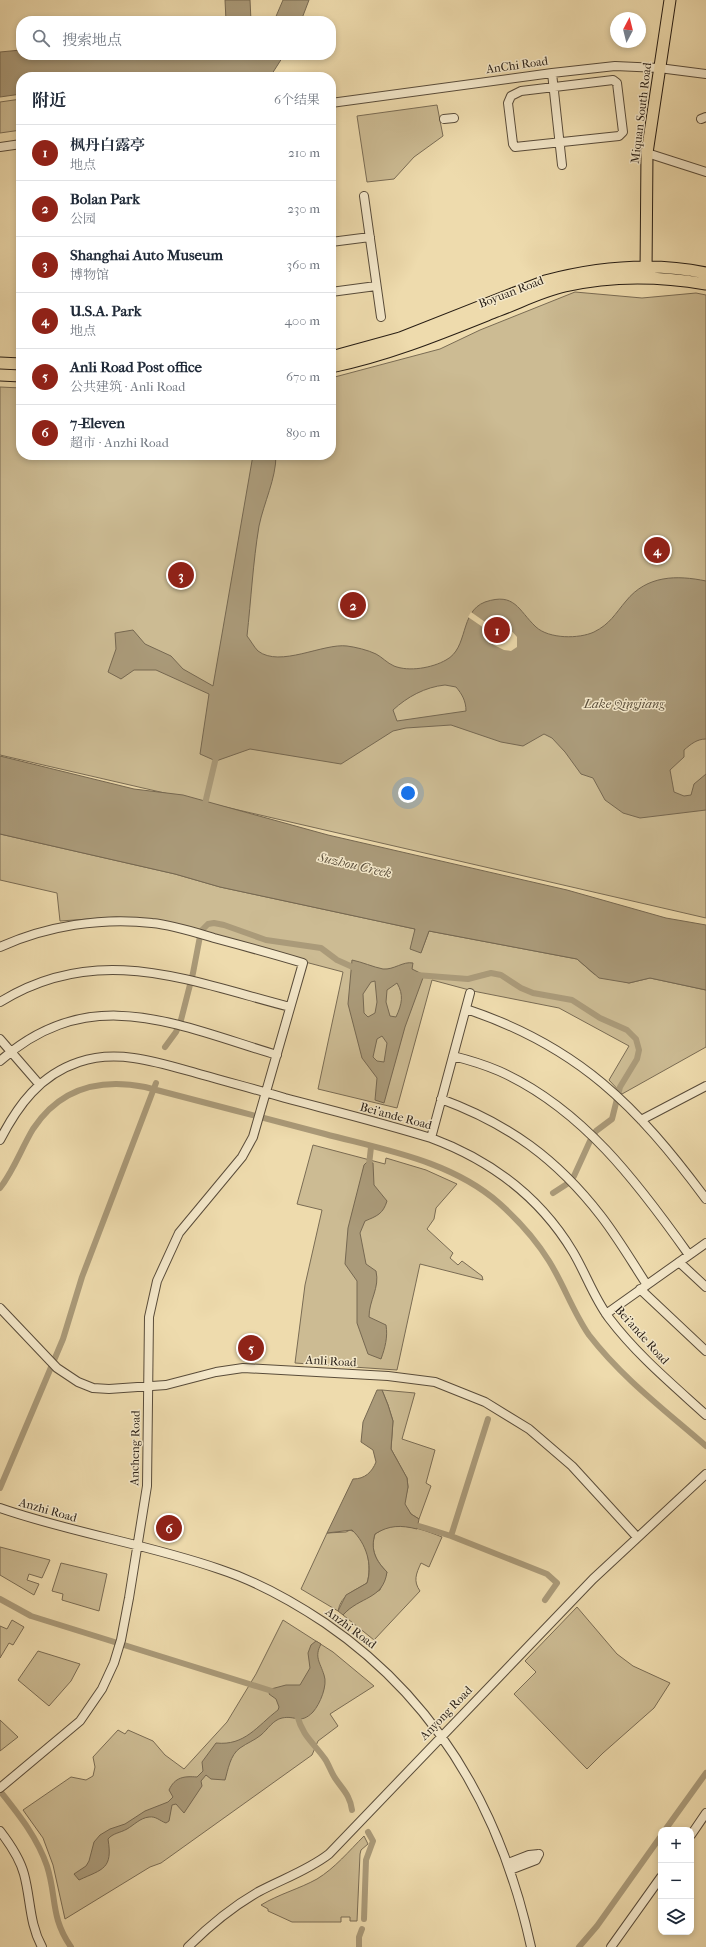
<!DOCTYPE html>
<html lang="zh">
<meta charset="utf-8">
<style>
body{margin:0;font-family:"IM FELL French Canon","Noto Serif SC",serif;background:#f6f6f7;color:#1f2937}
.controls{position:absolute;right:12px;bottom:12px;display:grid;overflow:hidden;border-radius:8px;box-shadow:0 2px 6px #0003}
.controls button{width:36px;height:36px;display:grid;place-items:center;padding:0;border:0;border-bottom:1px solid #e0e1e3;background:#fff;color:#1f2937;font:20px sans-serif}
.compass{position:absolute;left:610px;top:12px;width:36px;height:36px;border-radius:50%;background:#fff;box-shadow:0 2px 6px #0003;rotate:7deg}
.you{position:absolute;left:408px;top:793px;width:14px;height:14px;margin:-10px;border:3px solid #fff;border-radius:50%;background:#1a73e8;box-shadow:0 0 0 6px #1a73e833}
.badge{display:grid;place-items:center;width:26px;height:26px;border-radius:50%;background:#8f2418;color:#fff;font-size:13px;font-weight:700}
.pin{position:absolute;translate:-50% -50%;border:2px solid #fff;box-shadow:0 1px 4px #0006}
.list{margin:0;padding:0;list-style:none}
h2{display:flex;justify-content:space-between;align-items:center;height:52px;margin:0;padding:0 16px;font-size:17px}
h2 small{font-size:13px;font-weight:400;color:#747a83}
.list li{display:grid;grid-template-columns:26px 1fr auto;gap:12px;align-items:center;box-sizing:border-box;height:56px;padding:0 16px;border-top:1px solid #e0e1e3}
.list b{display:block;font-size:15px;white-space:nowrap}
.list p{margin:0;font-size:13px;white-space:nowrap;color:#747a83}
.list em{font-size:13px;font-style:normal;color:#747a83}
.icon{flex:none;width:22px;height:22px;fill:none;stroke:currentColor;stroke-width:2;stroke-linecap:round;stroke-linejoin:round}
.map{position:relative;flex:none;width:706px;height:1947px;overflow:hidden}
.search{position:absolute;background:#fff;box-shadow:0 2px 6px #0003;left:16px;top:16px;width:320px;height:44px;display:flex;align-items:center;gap:10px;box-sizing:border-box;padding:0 14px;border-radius:16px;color:#747a83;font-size:15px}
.panel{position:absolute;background:#fff;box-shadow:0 2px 6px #0003;left:16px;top:72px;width:320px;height:388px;border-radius:16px}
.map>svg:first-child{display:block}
.green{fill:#ccbb93;stroke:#7a6c54}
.water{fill:#aa9a79;stroke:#766851;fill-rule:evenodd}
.pier{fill:#eedbad}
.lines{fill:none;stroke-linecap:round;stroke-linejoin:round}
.canal{stroke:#aa9a79;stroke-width:6}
.minor-casing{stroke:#594c3a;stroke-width:10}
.major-casing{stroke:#271d14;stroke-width:13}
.minor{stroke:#f4e8ca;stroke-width:8}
.major{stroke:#eedbad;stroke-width:11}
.labels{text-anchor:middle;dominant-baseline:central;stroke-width:3;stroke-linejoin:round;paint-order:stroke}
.street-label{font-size:12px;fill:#271d14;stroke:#f4e8ca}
.water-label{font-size:13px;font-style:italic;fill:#5b4f3c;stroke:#f4e8ca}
</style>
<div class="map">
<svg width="706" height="1947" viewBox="0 0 706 1947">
<rect width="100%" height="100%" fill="#eedbad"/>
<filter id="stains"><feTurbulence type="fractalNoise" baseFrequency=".005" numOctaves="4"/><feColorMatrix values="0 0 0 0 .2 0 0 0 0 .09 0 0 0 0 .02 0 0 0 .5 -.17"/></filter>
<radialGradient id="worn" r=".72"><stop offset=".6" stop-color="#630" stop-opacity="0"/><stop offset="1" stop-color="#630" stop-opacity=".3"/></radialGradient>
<!-- green -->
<path class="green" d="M 21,99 L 21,130 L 0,133 L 0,102 Z
M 437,105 L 443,136 L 414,157 L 394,179 L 367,182 L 357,116 Z
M 575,292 L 642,298 L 696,293 L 706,295 L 706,918 L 0,755 L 0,387 L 21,388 L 21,455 L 331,455 L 331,378 L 440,349 L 480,330 Z
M 0,834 L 175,874 L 220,887 L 415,929 L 421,952 L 429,931 L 577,959 L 594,974 L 629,983 L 650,978 L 706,990 L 706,1047 L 622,1094 L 609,1080 L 629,1046 L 559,1008 L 473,991 L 432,980 L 397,1108 L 318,1089 L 343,972 L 150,921 L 117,917 L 60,921 L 57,893 L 0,880 Z
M 313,1145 L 385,1164 L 386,1158 L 426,1170 L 457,1184 L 436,1208 L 434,1219 L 427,1229 L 453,1253 L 450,1258 L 458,1265 L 462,1261 L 482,1276 L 483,1280 L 420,1264 L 397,1370 L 295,1363 L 305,1285 L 322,1210 L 297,1204 Z
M 382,1390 L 415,1393 L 402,1439 L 435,1450 L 426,1483 L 431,1486 L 419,1519 L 411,1514 L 404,1504 L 408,1487 L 407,1478 L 391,1449 L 393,1421 L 388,1405 Z
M 394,1526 C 411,1525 427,1531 442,1537 L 429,1567 L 421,1563 C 416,1574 413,1581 420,1591 L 374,1640 L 343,1615 L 352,1606 L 380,1590 L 387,1572 C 376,1561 370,1550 375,1534 L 385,1528 Z
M 350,1530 C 368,1536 372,1568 367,1583 C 355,1591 341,1594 338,1611 L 301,1589 L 327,1533 L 346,1532 Z
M 0,1547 L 50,1560 L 42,1578 L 29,1574 L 27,1580 L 39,1584 L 34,1595 L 0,1575 Z
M 61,1563 L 107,1574 L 99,1611 L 62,1600 L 63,1594 L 52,1591 Z
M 577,1607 L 617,1654 L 633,1666 L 670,1683 L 654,1708 L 603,1753 L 587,1769 L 514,1694 L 536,1672 L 525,1661 Z
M 12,1620 L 24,1627 L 13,1645 L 9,1643 L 0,1658 L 0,1626 L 7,1629 Z
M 283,1620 L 333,1652 L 374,1686 L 330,1714 L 338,1726 L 318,1741 L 312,1755 L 161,1863 L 150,1867 L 65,1919 L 53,1865 L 43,1838 L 23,1810 L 71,1777 L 86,1780 L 93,1776 L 95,1767 L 93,1757 L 118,1730 L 125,1734 L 128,1730 L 153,1741 L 165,1755 L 184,1769 L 227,1722 L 256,1674 Z
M 38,1651 L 80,1664 L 71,1681 L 49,1706 L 18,1680 Z
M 0,1720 L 18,1737 L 0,1751 Z
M 364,1836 L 368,1844 L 361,1850 L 360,1854 L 357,1921 L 350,1921 L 350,1917 L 341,1917 L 341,1922 L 292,1922 L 268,1911 L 268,1909 L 261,1905 C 279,1894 299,1889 317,1879 C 335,1868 349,1851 364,1836 Z"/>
<!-- water -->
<path class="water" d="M 225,0 L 250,0 L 251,21 L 226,21 Z
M 283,0 L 309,0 L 301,21 L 274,21 Z
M 21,50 L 21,55 L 284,55 L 270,77 L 21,77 L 21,94 L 0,97 L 0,52 Z
M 253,455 L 276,455 C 276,479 264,502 259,526 C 253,562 251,600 247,636 C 251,641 254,647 258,651 C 280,668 323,643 347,646 C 355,647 368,650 376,654 C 382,657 387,663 394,666 C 409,672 432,668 446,660 C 469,648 459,612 485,602 C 515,592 518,610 536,627 C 549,639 579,639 594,632 C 610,624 615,614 626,601 C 647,575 677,575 706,581 L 706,739 C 697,739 691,744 684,750 L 684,757 L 670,770 L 674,792 L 684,796 L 691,795 L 694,784 L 706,774 L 706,810 L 640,818 L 623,813 L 605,800 L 593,778 L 581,774 L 565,752 L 552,738 L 544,734 L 523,746 L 501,742 L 451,725 L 406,728 L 393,731 L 341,764 L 250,749 L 216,761 L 200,754 L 209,694 L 156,670 L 134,670 L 121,679 L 108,672 L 116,649 L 115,633 L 133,630 L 145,644 L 171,656 L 183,669 L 213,686 ZM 445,685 L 456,687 C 462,694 466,701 466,711 L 397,721 L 393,710 C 407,697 425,687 445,685 Z
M 0,756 L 134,789 L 183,795 L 328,835 L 567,890 L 666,918 L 706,925 L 706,990 L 650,978 L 629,983 L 599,978 L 577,959 L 429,931 L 421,953 L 410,949 L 415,929 L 220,887 L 175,874 L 0,834 Z
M 352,960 C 362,962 373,967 383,969 C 394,970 403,961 413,963 L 412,969 L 424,975 L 405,1027 L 384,1103 L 375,1100 L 377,1078 L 362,1058 L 348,1004 ZM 375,981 L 377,1002 L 375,1013 L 368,1017 L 364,1013 L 363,994 L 371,982 ZM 397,983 C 404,995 402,1004 396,1017 L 390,1016 L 386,1002 L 387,990 ZM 382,1036 L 387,1043 L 384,1062 L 377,1061 L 373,1057 L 377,1039 Z
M 367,1162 L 373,1163 L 374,1185 L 387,1201 C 383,1214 377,1216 365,1221 L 360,1233 L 366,1264 L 376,1271 C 380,1288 369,1300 369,1317 L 386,1325 C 388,1337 385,1348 381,1359 L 368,1354 L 357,1323 L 357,1281 L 345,1264 L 348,1228 L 364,1165 Z
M 377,1390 L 382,1390 L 388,1405 L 393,1421 L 391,1449 L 407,1478 L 408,1487 L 405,1504 L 411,1514 L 419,1519 L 417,1529 C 401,1525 389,1525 375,1534 C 370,1550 376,1561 387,1572 C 383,1600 360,1596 343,1615 L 338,1611 L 346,1595 L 367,1583 C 373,1565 366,1543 352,1530 L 327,1533 L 353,1479 C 365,1479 372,1472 376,1462 L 373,1450 L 361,1442 L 363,1422 Z
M 316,1641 L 321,1644 C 314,1657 320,1662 324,1675 C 328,1685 320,1704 313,1712 C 300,1725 296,1715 282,1718 C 273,1720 268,1729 261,1735 C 255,1740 247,1743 240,1748 C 230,1755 228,1770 225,1780 L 211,1779 L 206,1775 L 201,1781 L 202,1786 L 184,1813 L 176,1804 L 172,1805 L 169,1821 L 166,1823 C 160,1821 156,1816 149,1817 C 140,1818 134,1825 127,1829 C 120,1833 113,1833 108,1839 C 113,1869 103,1869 79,1880 L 74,1874 L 86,1866 L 89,1861 L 94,1842 L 100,1835 L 110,1829 L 125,1824 L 145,1811 L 168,1802 L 173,1797 L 169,1790 C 175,1777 184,1776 197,1777 L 203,1771 L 202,1762 L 216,1743 C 245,1746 257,1726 278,1710 L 279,1707 L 276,1699 L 269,1694 L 271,1689 L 286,1685 L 300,1685 L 310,1668 L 308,1653 L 311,1645 Z"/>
<!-- pier -->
<path class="pier" d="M 471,612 L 488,624 L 499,624 L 508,627 L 517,637 L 517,647 L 511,651 L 504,650 L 494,645 L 488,638 L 487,630 L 468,617 Z"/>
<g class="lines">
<!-- canal -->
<path class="canal" d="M 204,808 L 217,753
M 416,975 L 468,979 L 491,973 L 501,975 L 521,988 L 533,993 L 572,1000 L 600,1018 L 627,1030 L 636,1039 L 639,1050 L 637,1059 L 620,1087 L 612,1119 L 596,1131 L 590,1141 L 574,1176 L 567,1184 L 553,1193
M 165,1047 L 176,1032 L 181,1020 L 193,973 L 201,931 L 208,924 L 214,923 L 224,925 L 266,940 L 321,948 L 337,960 L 357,969
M 369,1165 L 371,1147
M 0,1188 C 14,1170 21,1149 33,1129 C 60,1088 99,1078 145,1087 C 205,1103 265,1118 325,1134 C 385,1150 451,1161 499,1203 C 518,1220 536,1240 549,1261 C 564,1285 573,1312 589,1335 C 622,1378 666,1411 706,1446
M 0,1488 L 63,1339 L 82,1277 L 156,1083
M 419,1526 L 451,1536 L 547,1574 L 557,1583 L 545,1600
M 451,1536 L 488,1419
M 0,1599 L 31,1616 L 275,1692
M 297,1715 C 303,1737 313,1742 325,1759 C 329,1765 331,1772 335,1778 C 343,1790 350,1795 352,1810
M 0,1791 C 19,1815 37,1837 47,1866 C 57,1897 50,1917 71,1947
M 665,1830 L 706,1773
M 364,1919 L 366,1860 L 373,1841 L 368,1832
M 359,1947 L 359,1937 L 362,1929
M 579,1947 L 597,1926 L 661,1836"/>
<defs>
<path id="minor" d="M 552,73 L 562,165
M 613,80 L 617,83 L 623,132 L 619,136 L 515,147 L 513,144 L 508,103 L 511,96 L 521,91 Z
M 331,103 L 552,73 L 615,66 L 659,68 L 706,74
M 444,119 L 454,118
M 701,119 L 706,117
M 0,147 L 21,144
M 647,153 L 706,172
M 364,196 L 381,317
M 331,242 L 370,237
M 331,292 L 376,286
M 0,947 C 46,926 102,917 152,923 C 173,925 194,932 214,938 C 244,946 273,954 303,963 L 253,1137 L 242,1157 L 179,1233 L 157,1281 L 149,1317 L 147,1486 L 129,1598 L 121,1640 L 114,1663 L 102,1689 L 80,1721 L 0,1788
M 0,1002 C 98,941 189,981 290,1007
M 466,1009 C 578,1046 637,1106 706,1199
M 0,1039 L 39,1084
M 453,1056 C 469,1060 485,1065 499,1071 C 582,1108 638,1183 689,1255
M 0,1061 C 90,981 177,1025 277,1055
M 441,1099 C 509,1124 557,1159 601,1216 C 618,1238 632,1262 647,1285
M 641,1120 L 706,1086
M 431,1138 L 470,993
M 0,1140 C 18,1105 40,1075 79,1062 C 120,1048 163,1064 203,1075 C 231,1083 258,1090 285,1098 C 334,1111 383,1123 431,1138 C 490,1160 540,1197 573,1252 C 586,1274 594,1298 609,1318 C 637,1355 672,1384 706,1415
M 679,1262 L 706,1287
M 640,1289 L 706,1351
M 0,1308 L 57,1368 L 78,1382 L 93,1388 L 109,1389 L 166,1385 L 216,1372 L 243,1368 L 388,1376 L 435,1382 L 485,1402 L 529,1429 L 572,1466 L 637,1537
M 606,1314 L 706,1243
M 0,1508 C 72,1533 147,1544 219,1569 C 256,1581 292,1601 325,1623 C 439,1701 502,1813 531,1947
M 0,1831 C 10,1844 20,1859 24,1874 C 31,1900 29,1923 42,1947
M 691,1835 L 706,1813
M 508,1863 L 529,1855 L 539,1854
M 510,1870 L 536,1860 L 539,1854
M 188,1947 C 210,1925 232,1907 258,1892 C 282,1879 307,1871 329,1854 L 593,1579 L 706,1474
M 611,1947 L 661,1877"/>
<path id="major" d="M 646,273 L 647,153 L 670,0
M 331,357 L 400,338 L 545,281 C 598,267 653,262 706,273
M 0,363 L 21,364
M 331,367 C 389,355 442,333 497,311 C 519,303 542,291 565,286 C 612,275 659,276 706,284
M 0,375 L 21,376"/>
</defs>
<!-- minor casing -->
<use href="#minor" class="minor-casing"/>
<!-- major casing -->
<use href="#major" class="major-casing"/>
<!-- minor -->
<use href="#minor" class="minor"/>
<!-- major -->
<use href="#major" class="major"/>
</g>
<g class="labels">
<!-- street labels -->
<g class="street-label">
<text transform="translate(517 65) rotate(-8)">AnChi Road</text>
<text transform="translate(641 113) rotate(-83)">Miquan South Road</text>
<text transform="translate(511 292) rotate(-21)">Boyuan Road</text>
<text transform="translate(396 1116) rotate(15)">Bei'ande Road</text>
<text transform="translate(642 1335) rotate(48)">Bei'ande Road</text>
<text transform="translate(331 1361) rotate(3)">Anli Road</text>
<text transform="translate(135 1448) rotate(-89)">Ancheng Road</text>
<text transform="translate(48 1510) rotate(16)">Anzhi Road</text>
<text transform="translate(351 1628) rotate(37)">Anzhi Road</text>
<text transform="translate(446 1713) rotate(-46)">Anyong Road</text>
</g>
<!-- water labels -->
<g class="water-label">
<text x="624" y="703">Lake Qingjiang</text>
<text transform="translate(355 865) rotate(13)">Suzhou Creek</text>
</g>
</g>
<rect width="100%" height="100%" filter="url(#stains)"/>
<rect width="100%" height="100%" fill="url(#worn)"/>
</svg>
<div class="controls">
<button>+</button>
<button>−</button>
<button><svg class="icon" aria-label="layers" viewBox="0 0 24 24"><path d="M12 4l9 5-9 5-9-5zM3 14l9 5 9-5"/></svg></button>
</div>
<svg class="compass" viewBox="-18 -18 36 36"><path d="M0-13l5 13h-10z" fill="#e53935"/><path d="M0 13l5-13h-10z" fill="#747a83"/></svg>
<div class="you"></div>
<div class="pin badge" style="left:497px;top:630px">1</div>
<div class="pin badge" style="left:353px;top:605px">2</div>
<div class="pin badge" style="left:181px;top:575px">3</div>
<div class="pin badge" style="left:657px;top:550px">4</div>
<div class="pin badge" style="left:251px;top:1348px">5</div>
<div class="pin badge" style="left:169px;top:1528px">6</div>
<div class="search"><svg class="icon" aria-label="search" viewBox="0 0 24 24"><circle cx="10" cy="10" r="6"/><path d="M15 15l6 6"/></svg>搜索地点</div>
<section class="panel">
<h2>附近<small>6个结果</small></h2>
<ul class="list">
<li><span class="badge">1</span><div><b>枫丹白露亭</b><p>地点</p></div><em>210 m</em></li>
<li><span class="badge">2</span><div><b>Bolan Park</b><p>公园</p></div><em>230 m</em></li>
<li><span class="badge">3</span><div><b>Shanghai Auto Museum</b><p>博物馆</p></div><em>360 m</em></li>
<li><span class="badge">4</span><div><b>U.S.A. Park</b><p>地点</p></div><em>400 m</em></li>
<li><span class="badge">5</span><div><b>Anli Road Post office</b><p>公共建筑 · Anli Road</p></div><em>670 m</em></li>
<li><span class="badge">6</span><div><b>7-Eleven</b><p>超市 · Anzhi Road</p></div><em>890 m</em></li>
</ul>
</section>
</div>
